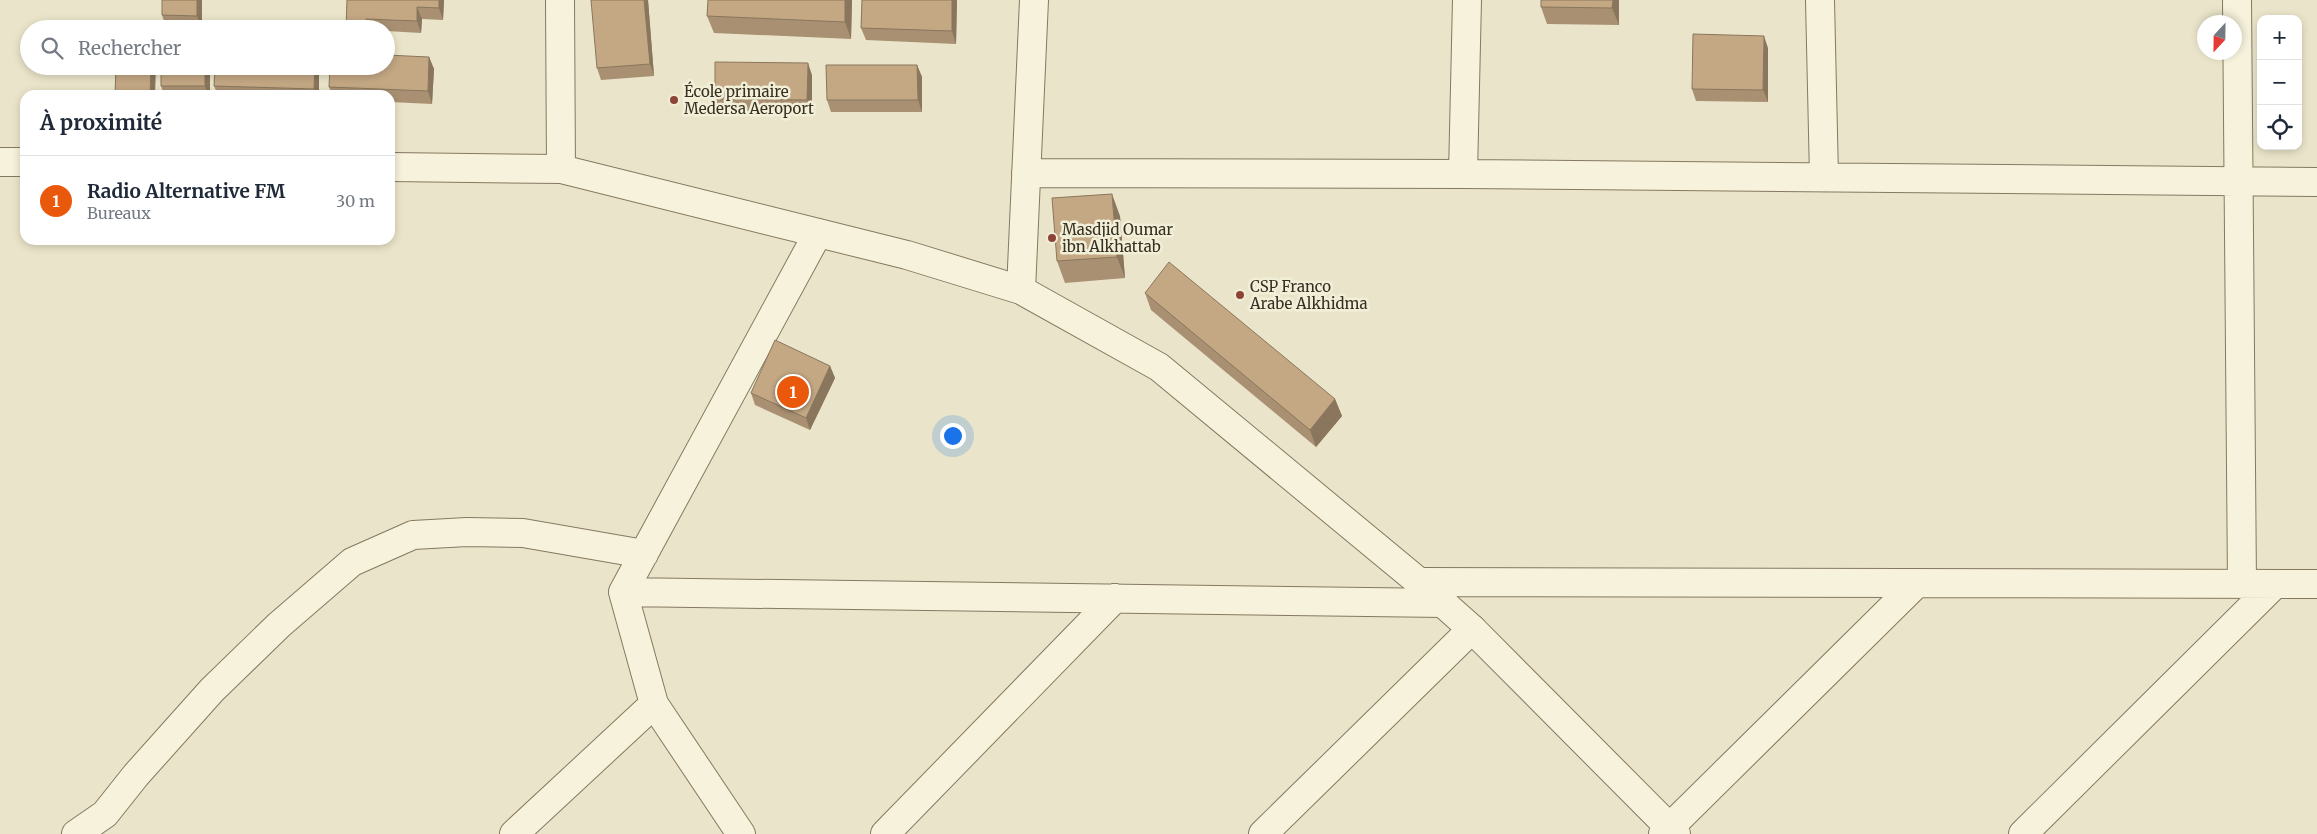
<!DOCTYPE html>
<html lang="fr">
<meta charset="utf-8">
<style>
body{margin:0;font-family:Merriweather,serif;background:#f2f2f3;color:#1f2937}
.controls{position:absolute;right:15px;top:15px;display:grid;overflow:hidden;border-radius:10px;box-shadow:0 2px 8px #0003}
.controls button{width:45px;height:45px;display:grid;place-items:center;padding:0;border:0;border-bottom:1px solid #e0e1e3;background:#fff;color:#1f2937;font:25px sans-serif}
.compass{position:absolute;left:2197px;top:15px;width:45px;height:45px;border-radius:50%;background:#fff;box-shadow:0 2px 8px #0003;rotate:202deg}
.you{position:absolute;left:952px;top:435px;width:18px;height:18px;margin:-12px;border:4px solid #fff;border-radius:50%;background:#1a73e8;box-shadow:0 0 0 8px #1a73e833}
.badge{display:grid;place-items:center;width:32px;height:32px;border-radius:50%;background:#ea580c;color:#fff;font-size:16px;font-weight:700}
.pin{position:absolute;translate:-50% -50%;border:2px solid #fff;box-shadow:0 1px 5px #0006}
.list{margin:0;padding:0;list-style:none}
h2{display:flex;justify-content:space-between;align-items:center;height:65px;margin:0;padding:0 20px;font-size:21px}
h2 small{font-size:16px;font-weight:400;color:#747a83}
.list li{display:grid;grid-template-columns:32px 1fr auto;gap:15px;align-items:center;box-sizing:border-box;height:90px;padding:0 20px;border-top:1px solid #e0e1e3}
.list b{display:block;font-size:19px;white-space:nowrap}
.list p{margin:0;font-size:16px;white-space:nowrap;color:#747a83}
.list em{font-size:16px;font-style:normal;color:#747a83}
.icon{flex:none;width:28px;height:28px;fill:none;stroke:currentColor;stroke-width:2;stroke-linecap:round;stroke-linejoin:round}
.map{position:relative;flex:none;width:2317px;height:834px;overflow:hidden}
.search{position:absolute;background:#fff;box-shadow:0 2px 8px #0003;left:20px;top:20px;width:375px;height:55px;display:flex;align-items:center;gap:12px;box-sizing:border-box;padding:0 18px;border-radius:28px;color:#747a83;font-size:19px}
.panel{position:absolute;background:#fff;box-shadow:0 2px 8px #0003;left:20px;top:90px;width:375px;height:155px;border-radius:15px}
.map>svg:first-child{display:block}
.lines{fill:none;stroke-linecap:round;stroke-linejoin:round}
.minor-casing{stroke:#857960;stroke-width:30}
.tertiary-casing{stroke:#857960;stroke-width:30}
.minor{stroke:#f6f2dc;stroke-width:28}
.tertiary{stroke:#f6f2dc;stroke-width:28}
.wall{fill:#a99072}
.shaded-wall{fill:#89765c}
.building{fill:#c4a884;stroke:#89765c}
.poi-dot{fill:#8d4336;stroke:#f2efd8;stroke-width:2}
.labels{text-anchor:middle;dominant-baseline:central;stroke-width:5;stroke-linejoin:round;paint-order:stroke}
.poi-label{font-size:15px;fill:#372f22;stroke:#f2efd8;text-anchor:start}
</style>
<div class="map">
<svg width="2317" height="834" viewBox="0 0 2317 834">
<rect width="100%" height="100%" fill="#eae5ca"/>
<g class="lines">
<defs>
<path id="minor" d="M 560,0 L 561,169
M 1820,0 L 1824,177
M 2237,0 L 2242,584
M 1026,173 L 1463,174 L 2317,182
M 1463,174 L 1467,0
M 1021,290 L 1034,0
M 1419,582 L 2317,584
M 623,592 L 1444,603
M 76,834 L 105,814 L 136,775 L 212,690 L 279,625 L 352,562 L 413,535 L 467,532 L 523,533 L 644,554
M 514,834 L 654,704
M 741,834 L 654,704 L 623,592 L 818,233
M 885,834 L 1115,598
M 1263,834 L 1472,629
M 1663,834 L 1917,583
M 2023,834 L 2275,584"/>
<path id="tertiary" d="M 0,162 L 25,162
M 390,167 L 561,169 L 907,255 L 1021,290 L 1159,367 L 1419,582 L 1472,629 L 1676,834"/>
</defs>
<!-- minor casing -->
<use href="#minor" class="minor-casing"/>
<!-- tertiary casing -->
<use href="#tertiary" class="tertiary-casing"/>
<!-- minor -->
<use href="#minor" class="minor"/>
<!-- tertiary -->
<use href="#tertiary" class="tertiary"/>
</g>
<!-- wall -->
<path class="wall" d="M 202,0 L 202,28 L 166,27 L 162,15 Z
M 347,0 L 444,0 L 443,20 L 422,19 L 421,33 L 386,31 L 386,29 L 346,29 Z
M 648,0 L 654,76 L 601,80 L 597,68 Z
M 708,0 L 852,0 L 851,39 L 714,33 L 707,16 Z
M 862,0 L 957,0 L 956,44 L 866,40 L 861,28 Z
M 1541,0 L 1619,0 L 1619,25 L 1547,24 L 1541,7 Z
M 1768,48 L 1768,102 L 1696,101 L 1692,89 Z
M 429,57 L 434,69 L 432,104 L 390,102 L 390,95 L 332,95 L 329,87 Z
M 917,65 L 922,77 L 922,112 L 831,112 L 827,100 Z
M 210,66 L 210,95 L 164,95 L 161,86 Z
M 215,66 L 319,66 L 319,95 L 218,95 L 214,86 Z
M 812,75 L 812,112 L 719,111 L 715,99 Z
M 1120,216 L 1125,278 L 1065,283 L 1057,261 Z
M 1145,293 L 1335,399 L 1342,416 L 1316,447 L 1151,310 Z
M 830,366 L 835,378 L 810,430 L 755,405 L 751,393 Z"/>
<!-- shaded-wall -->
<path class="shaded-wall" d="M 197,0 L 202,0 L 202,28 L 197,16 Z
M 439,0 L 444,0 L 443,20 L 439,8 Z
M 644,0 L 648,0 L 654,76 L 650,64 Z
M 845,0 L 852,0 L 851,39 L 845,22 Z
M 952,0 L 957,0 L 956,44 L 952,31 Z
M 1613,0 L 1619,0 L 1619,25 L 1612,8 Z
M 417,7 L 422,19 L 421,33 L 417,21 Z
M 366,19 L 370,29 L 366,29 Z
M 1764,36 L 1768,48 L 1768,102 L 1763,90 Z
M 429,57 L 434,69 L 432,104 L 428,91 Z
M 808,63 L 812,75 L 812,112 L 807,100 Z
M 917,65 L 922,77 L 922,112 L 918,100 Z
M 151,66 L 156,66 L 155,95 L 150,95 Z
M 205,66 L 210,66 L 210,95 L 208,95 L 205,86 Z
M 315,66 L 319,66 L 319,95 L 317,95 L 314,89 Z
M 1112,194 L 1120,216 L 1125,278 L 1117,257 Z
M 830,366 L 835,378 L 810,430 L 806,418 Z
M 1335,399 L 1342,416 L 1316,447 L 1310,430 Z"/>
<!-- building -->
<path class="building" d="M 162,0 L 197,0 L 197,16 L 162,15 Z
M 347,0 L 439,0 L 439,8 L 417,7 L 417,21 L 366,19 L 366,29 L 346,29 Z
M 591,0 L 644,0 L 650,64 L 597,68 Z
M 708,0 L 845,0 L 845,22 L 707,16 Z
M 862,0 L 952,0 L 952,31 L 861,28 Z
M 1541,0 L 1613,0 L 1612,8 L 1541,7 Z
M 1693,34 L 1764,36 L 1763,90 L 1692,89 Z
M 386,55 L 429,57 L 428,91 L 329,87 L 330,66 L 386,66 Z
M 715,62 L 808,63 L 807,100 L 715,99 Z
M 826,65 L 917,65 L 918,100 L 827,100 Z
M 116,66 L 151,66 L 150,95 L 115,95 Z
M 161,66 L 205,66 L 205,86 L 161,86 Z
M 215,66 L 315,66 L 314,89 L 214,86 Z
M 1112,194 L 1117,257 L 1057,261 L 1052,198 Z
M 1169,262 L 1335,399 L 1310,430 L 1145,293 Z
M 775,340 L 830,366 L 806,418 L 751,393 Z"/>
<!-- markers -->
<g class="poi-dot">
<circle cx="674" cy="100" r="5"/>
<circle cx="1052" cy="238" r="5"/>
<circle cx="1240" cy="295" r="5"/>
</g>
<g class="labels">
<!-- poi labels -->
<g class="poi-label">
<text x="684" y="91">École primaire<tspan x="684" dy="17">Medersa Aeroport</tspan></text>
<text x="1062" y="229">Masdjid Oumar<tspan x="1062" dy="17">ibn Alkhattab</tspan></text>
<text x="1250" y="286">CSP Franco<tspan x="1250" dy="17">Arabe Alkhidma</tspan></text>
</g>
</g>
</svg>
<div class="controls">
<button>+</button>
<button>−</button>
<button><svg class="icon" aria-label="locate" viewBox="0 0 24 24"><circle cx="12" cy="12" r="6"/><path d="M12 2v4M12 18v4M2 12h4M18 12h4"/></svg></button>
</div>
<svg class="compass" viewBox="-18 -18 36 36"><path d="M0-13l5 13h-10z" fill="#e53935"/><path d="M0 13l5-13h-10z" fill="#747a83"/></svg>
<div class="you"></div>
<div class="pin badge" style="left:793px;top:392px">1</div>
<div class="search"><svg class="icon" aria-label="search" viewBox="0 0 24 24"><circle cx="10" cy="10" r="6"/><path d="M15 15l6 6"/></svg>Rechercher</div>
<section class="panel">
<h2>À proximité<small></small></h2>
<ul class="list">
<li><span class="badge">1</span><div><b>Radio Alternative FM</b><p>Bureaux</p></div><em>30 m</em></li>
</ul>
</section>
</div>
